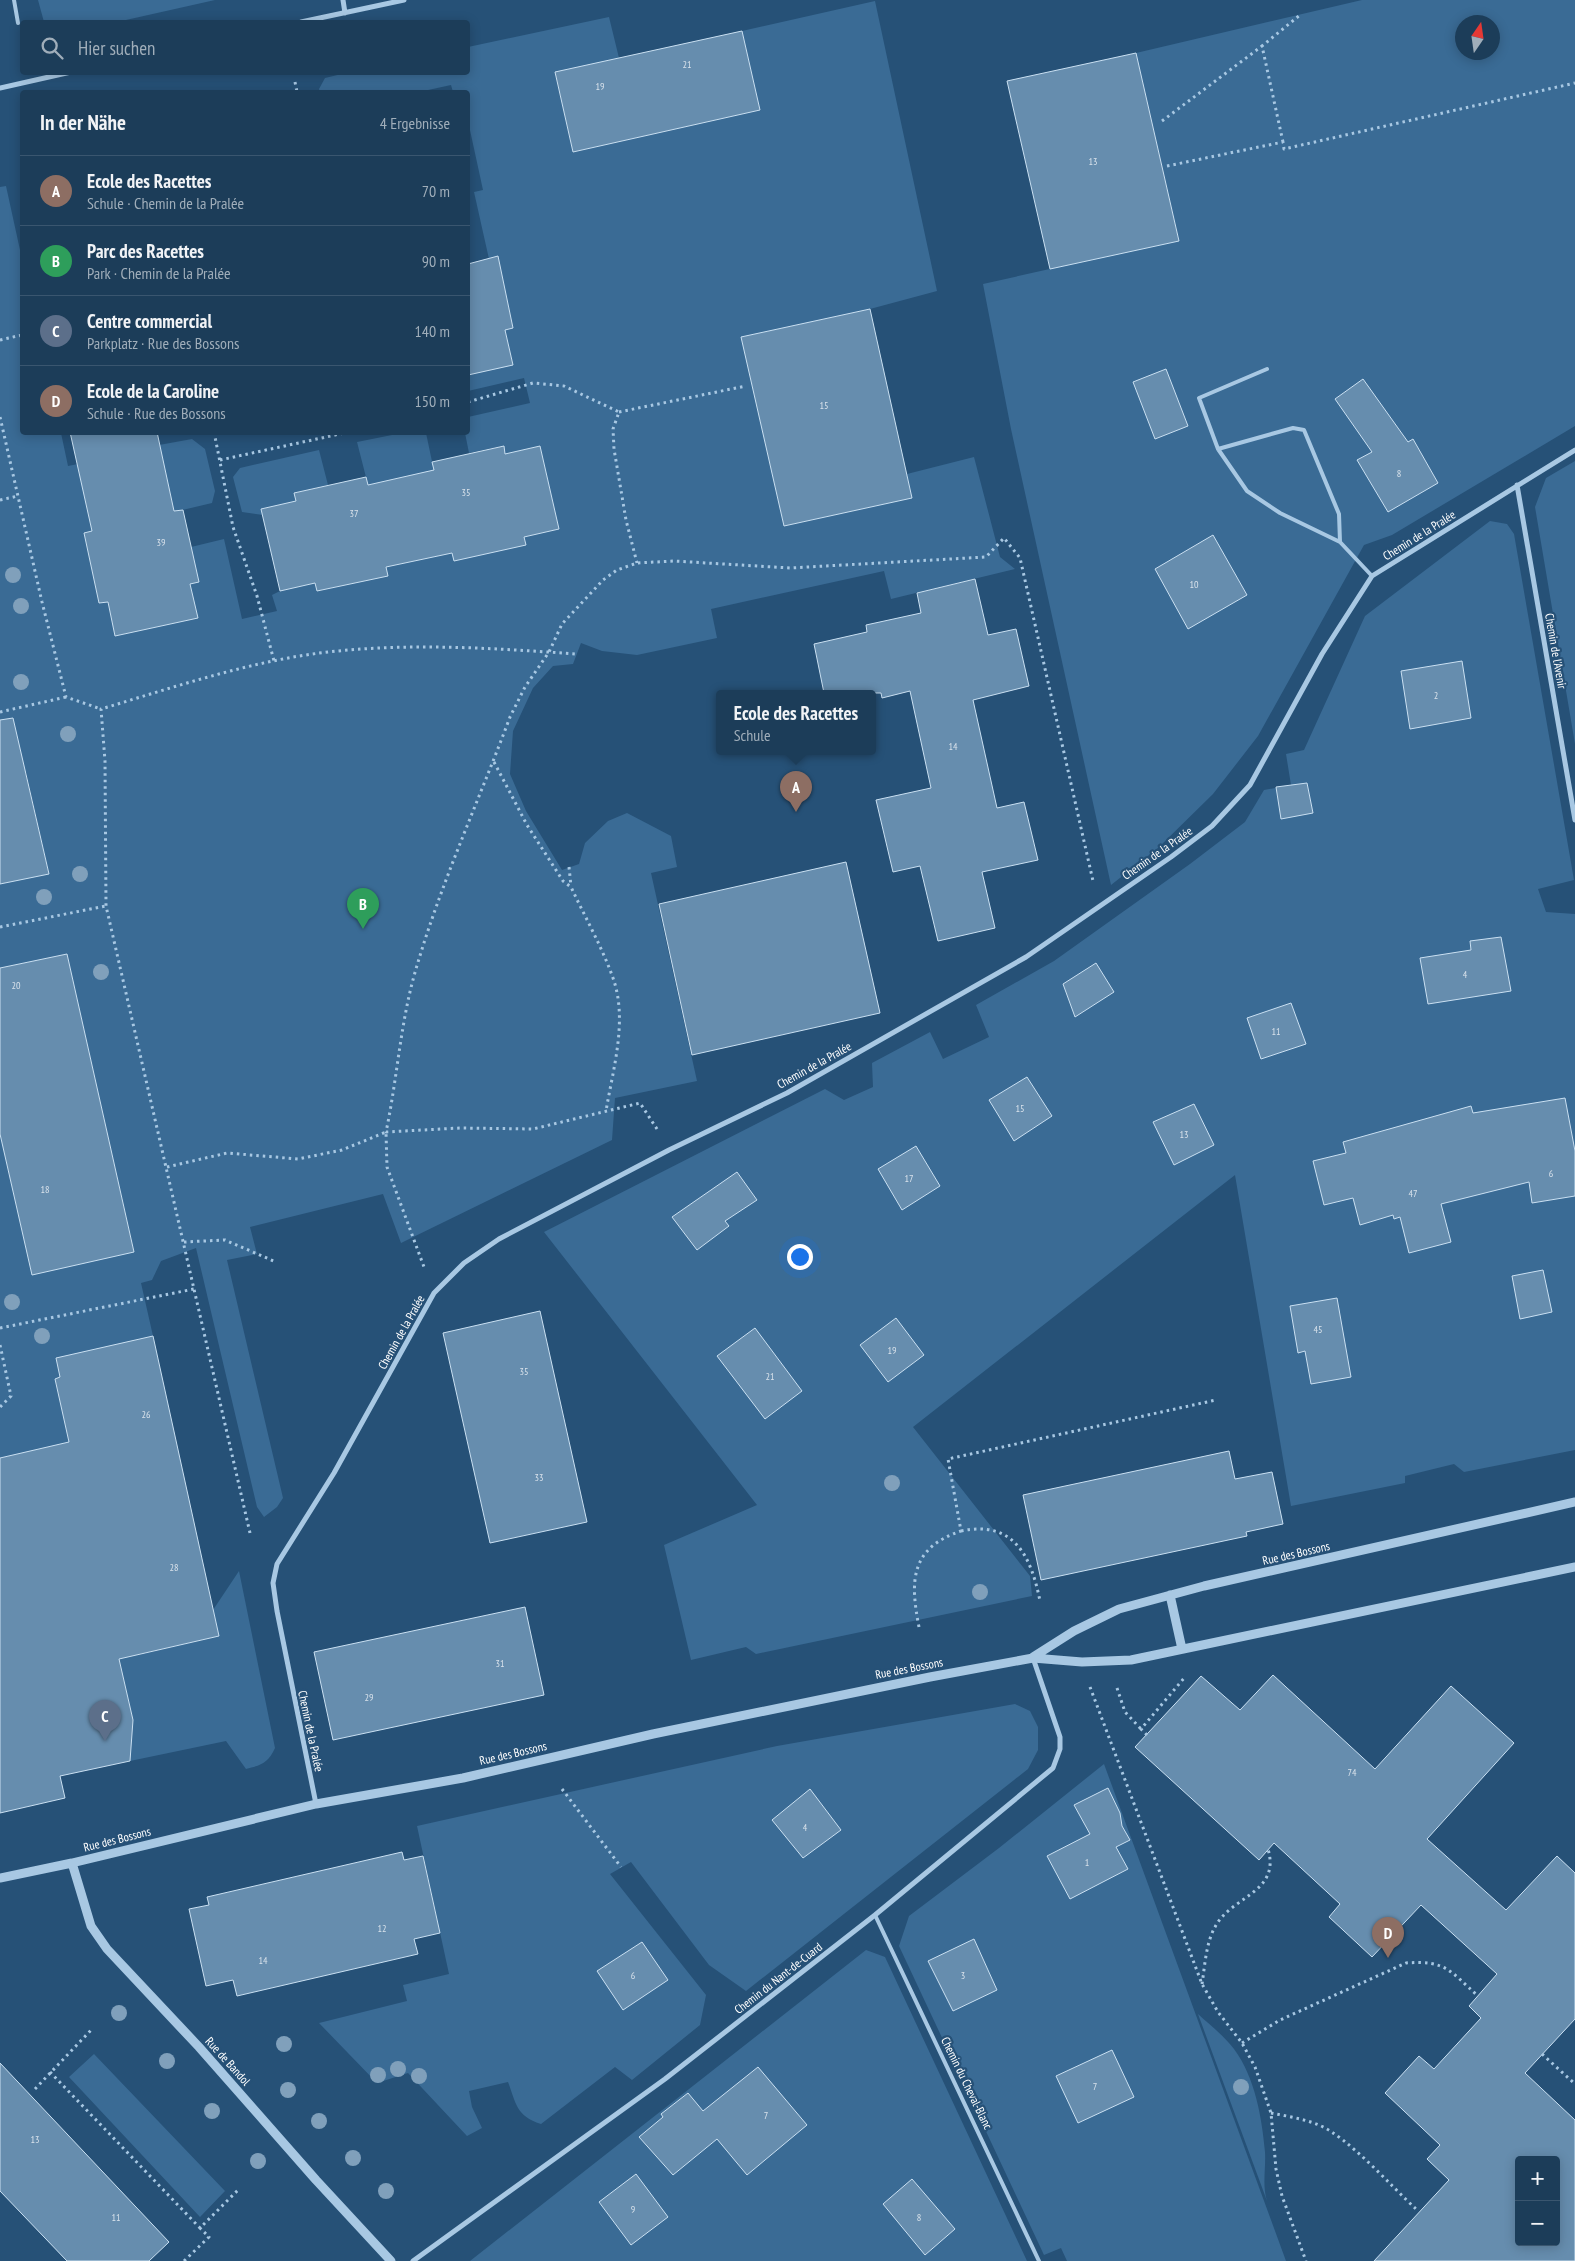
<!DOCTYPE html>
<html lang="de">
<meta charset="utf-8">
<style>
body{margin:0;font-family:"PT Sans Narrow",sans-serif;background:#25445f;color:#f1f3f6}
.controls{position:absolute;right:15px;bottom:15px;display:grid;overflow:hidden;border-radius:5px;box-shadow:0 2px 12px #0003}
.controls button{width:45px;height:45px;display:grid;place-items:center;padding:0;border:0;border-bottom:1px solid #3a566f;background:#1c3d59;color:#f1f3f6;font:25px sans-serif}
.compass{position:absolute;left:1455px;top:15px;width:45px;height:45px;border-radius:50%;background:#1c3d59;box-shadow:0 2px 12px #0003;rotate:13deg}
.you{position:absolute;left:799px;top:1256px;width:18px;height:18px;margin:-12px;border:4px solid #fff;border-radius:50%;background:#1a73e8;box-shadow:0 0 0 8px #1a73e833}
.badge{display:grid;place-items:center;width:32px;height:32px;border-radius:50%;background:#ebba6d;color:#fff;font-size:16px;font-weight:700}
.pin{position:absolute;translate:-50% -41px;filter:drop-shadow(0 1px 2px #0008)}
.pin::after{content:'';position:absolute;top:26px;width:18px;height:15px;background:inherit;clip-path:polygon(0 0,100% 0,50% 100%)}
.popup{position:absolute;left:716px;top:690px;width:160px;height:65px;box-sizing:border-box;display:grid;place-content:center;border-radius:5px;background:#1c3d59;filter:drop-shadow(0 1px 4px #0005);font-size:16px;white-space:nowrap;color:#a0aeba}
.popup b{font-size:19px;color:#f1f3f6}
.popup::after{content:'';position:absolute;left:50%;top:100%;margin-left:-10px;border:10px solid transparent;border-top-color:#1c3d59}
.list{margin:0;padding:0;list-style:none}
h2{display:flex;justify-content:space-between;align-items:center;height:65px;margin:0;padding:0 20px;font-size:21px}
h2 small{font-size:16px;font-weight:400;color:#a0aeba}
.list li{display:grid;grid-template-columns:32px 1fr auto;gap:15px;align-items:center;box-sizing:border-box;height:70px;padding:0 20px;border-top:1px solid #3a566f}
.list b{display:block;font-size:19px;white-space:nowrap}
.list p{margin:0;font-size:16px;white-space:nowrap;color:#a0aeba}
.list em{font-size:16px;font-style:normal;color:#a0aeba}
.icon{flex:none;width:28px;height:28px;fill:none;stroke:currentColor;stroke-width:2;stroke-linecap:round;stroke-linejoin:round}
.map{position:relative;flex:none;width:1575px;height:2261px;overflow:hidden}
.search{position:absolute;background:#1c3d59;box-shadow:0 2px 12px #0003;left:20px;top:20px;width:450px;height:55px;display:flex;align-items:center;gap:12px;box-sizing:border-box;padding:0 18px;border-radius:5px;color:#a0aeba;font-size:19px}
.panel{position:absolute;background:#1c3d59;box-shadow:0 2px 12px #0003;left:20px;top:90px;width:450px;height:345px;border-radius:5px}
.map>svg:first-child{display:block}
.green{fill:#3a6b95;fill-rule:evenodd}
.building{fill:#668dae;stroke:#cae0f2;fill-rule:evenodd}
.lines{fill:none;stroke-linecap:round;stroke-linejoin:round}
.path{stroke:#a8c8e3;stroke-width:3;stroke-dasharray:2.5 4;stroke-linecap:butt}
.service{stroke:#a8c8e3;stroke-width:4}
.minor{stroke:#a8c8e3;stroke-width:5}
.tertiary{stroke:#a8c8e3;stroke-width:9}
.tree{fill:#80a0bb}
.labels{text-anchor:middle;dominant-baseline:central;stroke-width:4.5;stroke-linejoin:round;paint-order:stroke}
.number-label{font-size:10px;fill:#d9e2eb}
.street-label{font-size:12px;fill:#fff;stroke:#265177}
</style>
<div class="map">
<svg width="1575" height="2261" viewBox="0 0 1575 2261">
<rect width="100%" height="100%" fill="#265177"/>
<!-- green -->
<path class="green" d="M 38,0 L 215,0 L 117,22 L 44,22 Z
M 1362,0 L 1575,0 L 1575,426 L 1392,535 L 1364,545 L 1258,736 L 1213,794 L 1158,848 L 1111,885 L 1011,429 L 983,284 L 1179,240 L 1136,53 ZM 1462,22 L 1492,22 L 1492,52 L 1462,52 Z
M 875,1 L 937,291 L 870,309 L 742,337 L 784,526 L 912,498 L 907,474 L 974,457 L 1000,557 L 1015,569 L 891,599 L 884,571 L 711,609 L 717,638 L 637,655 L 602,651 L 581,643 L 573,664 L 553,666 L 533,688 L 513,731 L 510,774 L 526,811 L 562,870 L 579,864 L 585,843 L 608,821 L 627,813 L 671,836 L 677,867 L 651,873 L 697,1081 L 615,1098 L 612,1140 L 401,1243 L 383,1194 L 250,1227 L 257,1254 L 227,1260 L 283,1498 L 277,1507 L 264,1517 L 257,1507 L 196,1248 L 161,1261 L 152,1280 L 141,1283 L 153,1336 L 55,1379 L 84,1509 L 138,1655 L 219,1636 L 213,1610 L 239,1571 L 275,1748 C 268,1763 262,1765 246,1769 L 226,1741 L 130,1761 L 133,1720 L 123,1676 L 75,1685 L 23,1453 L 0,1458 L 0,1134 L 32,1274 L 134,1251 L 67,954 L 0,968 L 0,884 L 49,873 L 26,772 L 0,777 L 0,187 L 6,186 L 22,259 L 22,432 L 61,433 L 68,466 L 78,464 L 92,531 L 84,533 L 99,603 L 108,602 L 115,636 L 197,618 L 190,584 L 191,547 L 224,539 L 242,619 L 277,611 L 272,595 L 280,591 L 315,583 L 317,591 L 387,576 L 386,567 L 452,553 L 526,545 L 524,537 L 559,529 L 540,446 L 505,454 L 503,446 L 469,453 L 465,433 L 468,432 L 468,417 L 530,403 L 524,378 L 468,391 L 468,375 L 513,364 L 505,330 L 513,328 L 498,257 L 489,259 L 474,192 L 483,190 L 468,121 L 468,92 L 453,92 L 451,85 L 419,92 L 320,92 L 319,89 L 325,78 L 350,72 L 468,72 L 468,47 L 609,17 L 619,58 L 555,73 L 573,152 L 760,110 L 742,31 Z
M 402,433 L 426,433 L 434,471 L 368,485 L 357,442 Z
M 192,439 L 205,449 L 215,491 L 212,503 L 174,512 L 159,445 Z
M 319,450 L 328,485 L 294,493 L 296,501 L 261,509 L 263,515 L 242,512 L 233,477 L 240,468 Z
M 1575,461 L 1575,744 L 1535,507 L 1546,478 Z
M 1490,521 L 1507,524 L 1514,534 L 1574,880 L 1538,889 L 1546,912 L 1575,914 L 1575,1450 L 1464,1472 L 1454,1464 L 1405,1476 L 1405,1483 L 1291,1506 L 1235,1175 L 913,1427 L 1030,1576 L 1032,1596 L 756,1654 L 746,1647 L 691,1660 L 664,1545 L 757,1505 L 544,1232 L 825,1089 L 844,1100 L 873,1087 L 872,1063 L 930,1032 L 943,1059 L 989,1037 L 976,1005 L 1054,961 L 1190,864 L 1245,822 L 1264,790 L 1291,785 L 1286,754 L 1304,750 L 1365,616 Z
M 1015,1704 L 1030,1711 L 1038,1727 L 1038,1750 L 1028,1769 L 746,1991 L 709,1965 L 631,1862 L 610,1874 L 706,1995 L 700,2025 L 632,2080 L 615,2067 L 541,2124 C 516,2116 516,2103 508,2082 L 469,2091 L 472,2107 L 482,2128 L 467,2136 L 408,2073 L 377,2083 L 319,2023 L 407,2001 L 403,1985 L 449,1974 L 417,1826 L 777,1746 Z
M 1104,1764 L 1286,2261 L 1067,2261 L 1061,2248 L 1044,2255 L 899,1946 L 909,1916 L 999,1848 Z
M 866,1950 L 885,1957 L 1027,2261 L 470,2261 Z
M 1198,2014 C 1210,2025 1224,2036 1234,2049 C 1255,2077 1262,2118 1265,2152 C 1266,2169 1262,2185 1267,2201 Z
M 94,2054 L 225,2191 L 200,2217 L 69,2077 Z"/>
<!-- building -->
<path class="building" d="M 742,31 L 760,110 L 573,152 L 555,72 Z
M 1136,53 L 1179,241 L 1050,269 L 1007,81 Z
M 498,256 L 513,328 L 505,330 L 513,365 L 468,375 L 468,264 Z
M 870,309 L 912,498 L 784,526 L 741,337 Z
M 1166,369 L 1188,426 L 1155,439 L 1133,382 Z
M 1363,379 L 1408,442 L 1413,439 L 1438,483 L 1388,512 L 1357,460 L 1372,452 L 1335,399 Z
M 70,432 L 157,432 L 174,511 L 183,510 L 199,582 L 190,584 L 198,618 L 115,636 L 108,602 L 99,603 L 84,533 L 92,531 Z
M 504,446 L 505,454 L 540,446 L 559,529 L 524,537 L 526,545 L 454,561 L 452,553 L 386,567 L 388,576 L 317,591 L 315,583 L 280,591 L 261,509 L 296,501 L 294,493 L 366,477 L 368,485 L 434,470 L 432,462 Z
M 1213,535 L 1247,595 L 1188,629 L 1155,569 Z
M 975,579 L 988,635 L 1016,629 L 1029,686 L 973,700 L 997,808 L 1024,802 L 1038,860 L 982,872 L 995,928 L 938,941 L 920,866 L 893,872 L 876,800 L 931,788 L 910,691 L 882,698 L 881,693 L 824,693 L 814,644 L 867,632 L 866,625 L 921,613 L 917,593 Z
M 1462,661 L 1471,718 L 1410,729 L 1401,671 Z
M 13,718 L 49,874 L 0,884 L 0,720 Z
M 1307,783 L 1313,813 L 1281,819 L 1276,787 Z
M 846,862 L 880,1013 L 692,1055 L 659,904 Z
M 1501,937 L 1511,991 L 1428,1004 L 1420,958 L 1471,950 L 1470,941 Z
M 67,954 L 134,1252 L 32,1275 L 0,1134 L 0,968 Z
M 1096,963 L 1114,992 L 1075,1017 L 1063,984 Z
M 1291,1003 L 1306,1044 L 1261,1059 L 1247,1018 Z
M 1027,1077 L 1052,1116 L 1014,1141 L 989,1100 Z
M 1565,1098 L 1575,1151 L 1575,1196 L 1532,1203 L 1529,1182 L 1441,1204 L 1451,1242 L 1409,1253 L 1400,1217 L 1394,1219 L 1393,1215 L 1360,1225 L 1353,1198 L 1324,1205 L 1313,1161 L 1346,1153 L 1343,1142 L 1471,1106 L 1473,1113 Z
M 1194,1104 L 1214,1145 L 1174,1165 L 1153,1122 Z
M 916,1146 L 940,1186 L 902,1210 L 878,1169 Z
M 737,1172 L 757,1200 L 725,1221 L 729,1226 L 697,1250 L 672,1217 Z
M 1543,1270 L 1552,1312 L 1520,1319 L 1512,1276 Z
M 1337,1298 L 1351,1377 L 1311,1384 L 1305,1351 L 1298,1353 L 1290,1306 Z
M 540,1311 L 587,1522 L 490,1543 L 443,1333 Z
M 896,1318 L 924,1355 L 888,1382 L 860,1345 Z
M 755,1328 L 802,1391 L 765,1419 L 717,1356 Z
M 153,1336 L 219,1636 L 119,1659 L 133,1720 L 130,1761 L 60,1776 L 65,1798 L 0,1813 L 0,1458 L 69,1442 L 55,1379 L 60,1377 L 56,1358 Z
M 1229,1451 L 1235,1479 L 1272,1472 L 1283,1524 L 1246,1532 L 1247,1536 L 1041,1580 L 1023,1495 Z
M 525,1607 L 544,1695 L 333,1740 L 314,1652 Z
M 1273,1675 L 1375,1769 L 1451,1686 L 1514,1743 L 1427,1839 L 1506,1910 L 1557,1856 L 1575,1873 L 1575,2019 L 1525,2073 L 1575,2120 L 1575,2261 L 1374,2261 L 1449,2180 L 1427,2159 L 1440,2145 L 1385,2093 L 1419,2056 L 1434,2069 L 1481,2018 L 1469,2006 L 1497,1974 L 1421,1905 L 1372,1957 L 1329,1917 L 1340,1904 L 1274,1843 L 1259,1860 L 1135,1747 L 1201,1676 L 1240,1710 ZM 1519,2160 L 1556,2160 L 1556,2242 L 1519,2242 Z
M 1108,1788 L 1120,1813 L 1122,1826 L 1130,1840 L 1116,1847 L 1128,1869 L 1070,1899 L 1047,1856 L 1090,1834 L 1074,1805 Z
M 810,1789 L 841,1830 L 803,1858 L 772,1820 Z
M 402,1852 L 404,1860 L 423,1856 L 440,1933 L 414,1939 L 418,1954 L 237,1996 L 233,1980 L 206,1986 L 189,1909 L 209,1905 L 207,1897 Z
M 974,1939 L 997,1990 L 953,2011 L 928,1961 Z
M 642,1942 L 668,1980 L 623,2010 L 597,1971 Z
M 1112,2050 L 1134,2097 L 1078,2123 L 1056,2076 Z
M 0,2063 L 169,2242 L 149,2261 L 67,2261 L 0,2191 Z
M 758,2067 L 807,2125 L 747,2175 L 717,2139 L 673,2175 L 639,2137 L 663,2117 L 661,2114 L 688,2093 L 703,2111 Z
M 636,2174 L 668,2217 L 631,2245 L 599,2202 Z
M 912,2179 L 955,2229 L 925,2255 L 883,2204 Z"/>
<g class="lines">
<!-- path -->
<path class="path" d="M 295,82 L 297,92
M 1162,121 L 1262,46
M 1283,142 L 1262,46 L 1300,15
M 1167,166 L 1283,142 L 1284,149 L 1575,83
M 0,340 L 22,335
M 468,402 L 533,383 L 564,386 L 619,412 L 613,429 L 614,449 L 626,520 L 637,563
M 619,412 L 746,386
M 0,417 L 42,602 L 66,697 L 101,709
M 214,432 L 233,527 L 257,596 L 274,661
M 220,460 L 349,432
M 0,500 L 18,496
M 0,712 L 66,697
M 494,762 L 527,825 L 563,881 L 571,887 C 585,917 602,947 613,978 C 628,1020 613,1069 606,1111
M 569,867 L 571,886
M 0,927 L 106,906
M 657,1129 L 640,1103 L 533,1129 L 460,1128 L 386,1132 C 397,1080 400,1027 414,976 C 439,887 478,803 510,717 L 525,687 L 549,652 L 562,624 L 603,580 L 617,570 L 637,563 L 674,561 L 790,568 L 986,557 L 1004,538 L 1020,558 L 1093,881
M 167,1167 L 227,1153 L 298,1159 L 342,1150 L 386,1132 L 387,1167 L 424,1267
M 184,1242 L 225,1240 L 276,1262
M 0,1328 L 194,1289
M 0,1345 L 11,1396 L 0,1407
M 961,1531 C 1014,1520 1031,1556 1040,1601
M 250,1533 L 106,906 L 105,761 L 101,709 C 158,692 215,673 273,661 C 370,640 478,647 576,654
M 919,1627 C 910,1581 910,1548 961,1531 L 948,1459 L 1216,1400
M 1090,1687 L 1202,1984 L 1218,2012 L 1242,2043 L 1255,2067 L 1271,2113 L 1276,2169 L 1282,2196 L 1306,2261
M 1117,1688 L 1125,1712 L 1141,1729
M 1147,1735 L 1141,1729 L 1185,1677
M 562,1789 L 621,1867
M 1202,1984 C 1205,1965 1206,1943 1215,1927 C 1231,1896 1281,1893 1268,1849
M 1242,2043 L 1280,2020 L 1406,1963 C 1446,1960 1450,1971 1478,1996
M 1542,2054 L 1575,2084
M 50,2072 L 200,2228 L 239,2189
M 35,2089 L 93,2028
M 1271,2113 C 1287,2116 1304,2119 1319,2125 C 1349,2138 1391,2186 1416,2209
M 184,2261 L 209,2237 L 200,2228"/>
<!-- service -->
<path class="service" d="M 14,0 L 18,23
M 1267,369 L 1199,398 L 1218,449 L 1247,491 L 1280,513 L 1340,542 L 1372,576
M 1218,449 L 1293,428 L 1304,430 L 1339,514 L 1340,542
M 875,1915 L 1039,2261"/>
<!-- minor -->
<path class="minor" d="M 343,0 L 345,13
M 301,22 L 404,0
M 0,88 L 71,72
M 1517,485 L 1575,820
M 316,1804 L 277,1611 L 273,1583 L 277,1564 L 334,1473 L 434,1293 L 464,1263 L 499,1239 L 669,1150 L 787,1093 L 1026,957 L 1171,857 L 1212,826 L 1250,785 L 1322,654 L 1372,576 L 1575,450
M 413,2261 L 665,2079 L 875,1915 L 1053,1768 L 1060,1749 L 1060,1737 L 1033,1658"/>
<!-- tertiary -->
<path class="tertiary" d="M 1170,1595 L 1182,1649
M 1033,1657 L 1074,1631 L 1119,1609 L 1204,1586 L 1575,1502
M 72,1863 L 91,1926 L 107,1949 L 199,2047 L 316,2180 L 391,2261
M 0,1878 L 72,1863 L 316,1804 L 463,1778 L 653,1734 L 930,1677 L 1033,1658 L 1082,1662 L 1131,1660 L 1575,1567"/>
</g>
<!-- trees -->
<g class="tree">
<circle cx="13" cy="575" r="8"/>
<circle cx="21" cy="606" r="8"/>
<circle cx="21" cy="682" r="8"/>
<circle cx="68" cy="734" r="8"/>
<circle cx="80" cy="874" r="8"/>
<circle cx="44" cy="897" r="8"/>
<circle cx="101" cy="972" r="8"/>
<circle cx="12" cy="1302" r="8"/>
<circle cx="42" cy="1336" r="8"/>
<circle cx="892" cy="1483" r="8"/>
<circle cx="980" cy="1592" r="8"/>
<circle cx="119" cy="2013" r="8"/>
<circle cx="284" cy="2044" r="8"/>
<circle cx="167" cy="2061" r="8"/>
<circle cx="398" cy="2069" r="8"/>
<circle cx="378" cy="2075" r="8"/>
<circle cx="419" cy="2076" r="8"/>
<circle cx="1241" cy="2087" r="8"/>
<circle cx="288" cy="2090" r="8"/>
<circle cx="212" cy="2111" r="8"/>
<circle cx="319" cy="2121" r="8"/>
<circle cx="353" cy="2158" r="8"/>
<circle cx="258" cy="2161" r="8"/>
<circle cx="386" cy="2191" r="8"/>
</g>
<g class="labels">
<!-- number labels -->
<g class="number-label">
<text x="687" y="64">21</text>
<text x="600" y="86">19</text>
<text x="1093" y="161">13</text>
<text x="824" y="405">15</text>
<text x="1399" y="473">8</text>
<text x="466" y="492">35</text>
<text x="354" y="513">37</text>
<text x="161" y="542">39</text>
<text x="1194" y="584">10</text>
<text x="1436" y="695">2</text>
<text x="953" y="746">14</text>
<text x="1465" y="974">4</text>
<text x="16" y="985">20</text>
<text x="1276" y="1031">11</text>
<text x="1020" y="1108">15</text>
<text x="1184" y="1134">13</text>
<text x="1551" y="1173">6</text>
<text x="909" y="1178">17</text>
<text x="45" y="1189">18</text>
<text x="1413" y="1193">47</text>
<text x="1318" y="1329">45</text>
<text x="892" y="1350">19</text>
<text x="524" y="1371">35</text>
<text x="770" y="1376">21</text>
<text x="146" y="1414">26</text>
<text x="539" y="1477">33</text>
<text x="174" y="1567">28</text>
<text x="500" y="1663">31</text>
<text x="369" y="1697">29</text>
<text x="1352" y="1772">74</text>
<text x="805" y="1827">4</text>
<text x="1087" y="1862">1</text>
<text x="382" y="1928">12</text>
<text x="263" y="1960">14</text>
<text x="633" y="1975">6</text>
<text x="963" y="1975">3</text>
<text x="1095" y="2086">7</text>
<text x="766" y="2115">7</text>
<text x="35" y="2139">13</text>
<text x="633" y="2209">9</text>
<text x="116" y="2217">11</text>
<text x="919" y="2217">8</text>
</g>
<!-- street labels -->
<g class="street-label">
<text transform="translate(1419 535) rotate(-32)">Chemin de la Pralée</text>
<text transform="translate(1556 651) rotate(80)">Chemin de l'Avenir</text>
<text transform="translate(1157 853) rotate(-35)">Chemin de la Pralée</text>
<text transform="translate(814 1065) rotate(-29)">Chemin de la Pralée</text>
<text transform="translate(401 1332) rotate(-61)">Chemin de la Pralée</text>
<text transform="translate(1296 1553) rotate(-13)">Rue des Bossons</text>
<text transform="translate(909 1668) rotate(-11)">Rue des Bossons</text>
<text transform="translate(311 1731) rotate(78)">Chemin de la Pralée</text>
<text transform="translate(513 1753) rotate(-13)">Rue des Bossons</text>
<text transform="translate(117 1839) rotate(-14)">Rue des Bossons</text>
<text transform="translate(778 1978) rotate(-38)">Chemin du Nant-de-Cuard</text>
<text transform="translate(228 2061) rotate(48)">Rue de Bandol</text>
<text transform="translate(967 2083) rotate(64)">Chemin du Cheval-Blanc</text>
</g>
</g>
</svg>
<div class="controls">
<button>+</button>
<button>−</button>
</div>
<svg class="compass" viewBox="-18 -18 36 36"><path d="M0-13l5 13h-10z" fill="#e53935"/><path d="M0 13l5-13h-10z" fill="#a0aeba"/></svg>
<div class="you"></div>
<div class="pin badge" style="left:796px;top:812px;background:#8d6e63">A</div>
<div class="popup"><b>Ecole des Racettes</b>Schule</div>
<div class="pin badge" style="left:363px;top:929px;background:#2e9e5b">B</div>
<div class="pin badge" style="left:105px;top:1741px;background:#5c6f8a">C</div>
<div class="pin badge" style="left:1388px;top:1958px;background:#8d6e63">D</div>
<div class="search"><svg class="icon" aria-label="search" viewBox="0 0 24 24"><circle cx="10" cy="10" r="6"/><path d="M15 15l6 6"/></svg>Hier suchen</div>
<section class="panel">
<h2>In der Nähe<small>4 Ergebnisse</small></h2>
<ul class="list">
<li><span class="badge" style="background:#8d6e63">A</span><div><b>Ecole des Racettes</b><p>Schule · Chemin de la Pralée</p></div><em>70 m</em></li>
<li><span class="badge" style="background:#2e9e5b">B</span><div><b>Parc des Racettes</b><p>Park · Chemin de la Pralée</p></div><em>90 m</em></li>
<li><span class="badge" style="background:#5c6f8a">C</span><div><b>Centre commercial</b><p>Parkplatz · Rue des Bossons</p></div><em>140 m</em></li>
<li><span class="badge" style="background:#8d6e63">D</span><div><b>Ecole de la Caroline</b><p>Schule · Rue des Bossons</p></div><em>150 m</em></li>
</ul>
</section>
</div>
